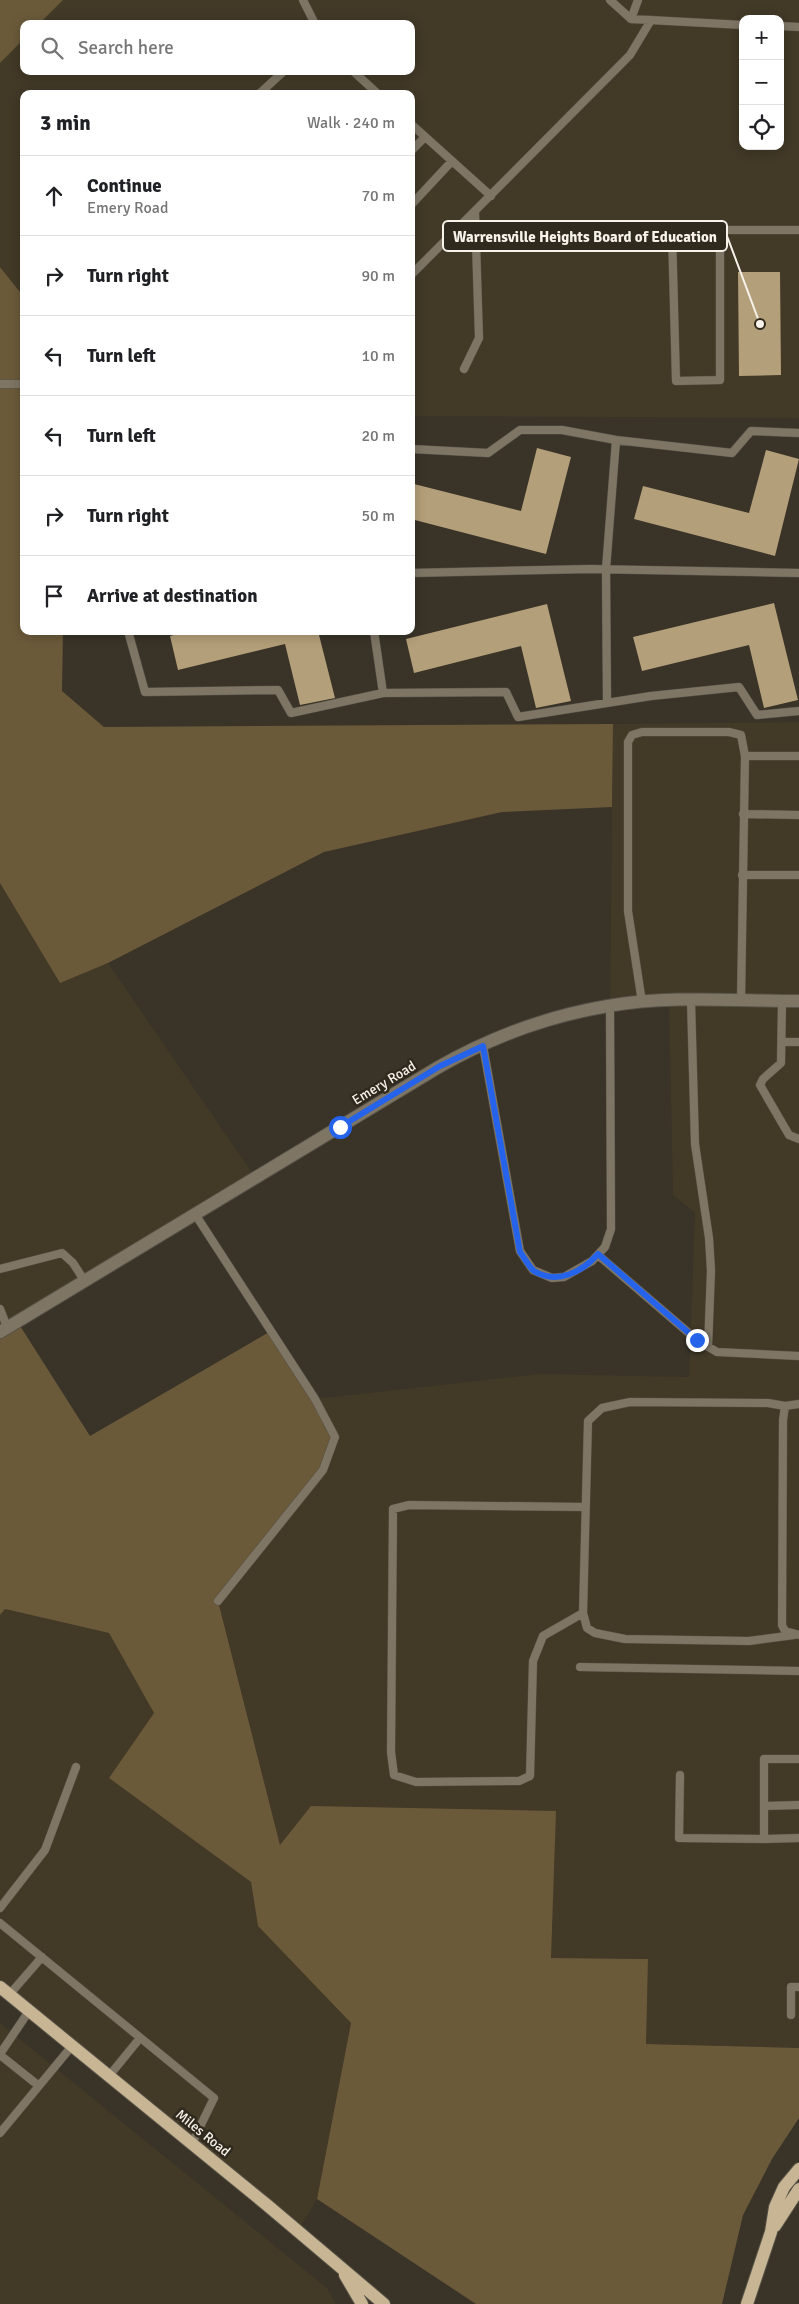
<!DOCTYPE html>
<meta charset="utf-8">
<style>
body{margin:0;font-family:Signika,sans-serif;background:#f6f6f6;color:#202124}
.controls{position:absolute;right:15px;top:15px;display:grid;overflow:hidden;border-radius:10px;box-shadow:0 2px 12px #0003}
.controls button{width:45px;height:45px;display:grid;place-items:center;padding:0;border:0;border-bottom:1px solid #e0e0e0;background:#fff;color:#202124;font:25px sans-serif}
.stop{position:absolute;width:15px;height:15px;margin:-11px;border:4px solid #2563eb;border-radius:50%;background:#fff}
.stop.end{background:#2563eb;border-color:#fff;box-shadow:0 1px 5px #0008}
.list{margin:0;padding:0;list-style:none}
h2{display:flex;justify-content:space-between;align-items:center;height:65px;margin:0;padding:0 20px;font-size:21px}
h2 small{font-size:16px;font-weight:400;color:#757577}
.list li{display:grid;grid-template-columns:32px 1fr auto;gap:15px;align-items:center;box-sizing:border-box;height:80px;padding:0 20px;border-top:1px solid #e0e0e0}
.list b{display:block;font-size:19px;white-space:nowrap}
.list p{margin:0;font-size:16px;white-space:nowrap;color:#757577}
.list em{font-size:16px;font-style:normal;color:#757577}
.icon{flex:none;width:28px;height:28px;fill:none;stroke:currentColor;stroke-width:2;stroke-linecap:round;stroke-linejoin:round}
.map{position:relative;flex:none;width:799px;height:2304px;overflow:hidden}
.search{position:absolute;background:#fff;box-shadow:0 2px 12px #0003;left:20px;top:20px;width:395px;height:55px;display:flex;align-items:center;gap:12px;box-sizing:border-box;padding:0 18px;border-radius:10px;color:#757577;font-size:19px}
.panel{position:absolute;background:#fff;box-shadow:0 2px 12px #0003;left:20px;top:90px;width:395px;height:545px;border-radius:10px}
.map>svg:first-child{display:block}
.built{fill:#423927;fill-rule:evenodd}
.green{fill:#6b5a3a}
.building{fill:#b39f79}
.lines{fill:none;stroke-linecap:round;stroke-linejoin:round}
.service-casing{stroke:#575247;stroke-width:9}
.tertiary-casing{stroke:#575247;stroke-width:14}
.primary-casing{stroke:#575247;stroke-width:14}
.service{stroke:#7e7565;stroke-width:8}
.tertiary{stroke:#7e7565;stroke-width:12}
.primary{stroke:#c7b594;stroke-width:12}
.route{stroke:#2563eb;stroke-width:6}
.labels{text-anchor:middle;dominant-baseline:central;stroke-width:5;stroke-linejoin:round;paint-order:stroke}
.street-label{font-size:14px;fill:#f7f3eb;stroke:#2f291e}
.leader{fill:none;stroke:#f7f3eb;stroke-width:2}
.callout-dot{fill:#f7f3eb;stroke:#2f291e;stroke-width:2}
.callout{fill:#2f291e;stroke:#f7f3eb;stroke-width:2}
.callout-label{font-size:15px;text-anchor:middle;font-weight:bold;fill:#f7f3eb}
</style>
<div class="map">
<svg width="799" height="2304" viewBox="0 0 799 2304">
<rect width="100%" height="100%" fill="#393328"/>
<!-- built -->
<path class="built" d="M 63,0 L 799,0 L 799,418 L 411,416 L 411,94 L 24,94 L 24,297 L 0,267 L 0,63 L 24,39 L 24,71 L 411,71 L 411,24 L 39,24 ZM 743,19 L 780,19 L 780,146 L 743,146 Z
M 799,722 L 799,2048 L 645,2044 L 648,1959 L 551,1958 L 280,1846 L 218,1601 L 315,1399 L 540,1374 L 689,1377 L 695,1213 L 673,1195 L 669,1002 L 610,1005 L 613,724 Z
M 0,883 L 60,982 L 108,963 L 255,1177 L 0,1332 Z
M 4,1609 L 109,1633 L 154,1713 L 109,1778 L 251,1882 L 258,1926 L 351,2023 L 317,2199 L 298,2231 L 0,1987 L 0,1615 Z
M 0,2023 L 327,2288 L 336,2304 L 0,2304 Z"/>
<!-- green -->
<path class="green" d="M 0,0 L 63,0 L 39,24 L 24,24 L 24,39 L 0,63 Z
M 0,267 L 24,297 L 24,631 L 63,631 L 62,691 L 104,727 L 613,724 L 612,807 L 502,812 L 324,852 L 108,963 L 60,983 L 0,883 Z
M 17,1321 L 90,1436 L 271,1331 L 335,1437 L 323,1470 L 218,1601 L 280,1845 L 311,1806 L 556,1811 L 551,1958 L 648,1959 L 646,2044 L 799,2048 L 799,2118 L 772,2159 L 743,2215 L 722,2304 L 476,2304 L 317,2199 L 351,2023 L 258,1926 L 251,1882 L 109,1778 L 154,1713 L 109,1633 L 5,1609 L 0,1615 L 0,1332 Z"/>
<!-- building -->
<path class="building" d="M 738,272 L 780,272 L 781,375 L 739,376 Z
M 537,448 L 571,457 L 546,554 L 411,519 L 411,495 L 414,484 L 521,511 Z
M 766,450 L 799,459 L 775,556 L 634,519 L 643,486 L 749,513 Z
M 774,603 L 798,700 L 764,708 L 749,645 L 642,671 L 633,637 Z
M 547,604 L 571,701 L 536,708 L 521,646 L 414,673 L 406,639 Z
M 190,631 L 318,631 L 335,698 L 300,705 L 285,644 L 178,670 L 170,636 Z"/>
<g class="lines">
<defs>
<path id="service" d="M 303,0 L 315,24
M 610,0 L 631,19 L 743,25
M 631,19 L 638,0
M 780,26 L 799,27
M 353,71 L 378,94
M 259,94 L 284,71
M 411,124 L 491,196
M 411,151 L 425,137
M 411,205 L 452,161
M 720,230 L 720,380 L 676,381 L 672,232 L 674,230 L 799,230
M 411,275 L 630,55 L 651,20
M 464,369 L 479,338 L 475,212
M 0,384 L 24,384
M 411,449 L 488,453 L 520,430 L 562,430 L 616,440 L 732,453 L 751,431 L 799,433
M 411,573 L 590,569 L 799,573
M 128,631 L 145,692 L 278,690 L 291,713 L 383,693 L 506,692 L 518,717 L 651,696 L 739,687 L 757,715 L 799,711
M 374,631 L 383,693
M 607,703 L 606,569 L 616,440
M 745,756 L 799,756
M 743,814 L 799,815
M 742,875 L 799,875
M 691,1001 L 695,1144 L 709,1238 L 711,1271 L 708,1347
M 782,1001 L 781,1063 L 763,1079 L 760,1085 L 789,1135 L 799,1139
M 642,1002 L 628,911 L 628,742 L 632,735 L 642,732 L 729,732 L 741,735 L 745,756 L 741,1001
M 782,1042 L 799,1042
M 483,1046 L 520,1251 L 533,1270 L 552,1278 L 564,1277 L 592,1261 L 605,1247 L 611,1229 L 610,1005
M 195,1214 L 315,1399 L 335,1437 L 323,1470 L 218,1601
M 598,1255 L 697,1340 L 717,1352 L 799,1356
M 0,1269 L 62,1253 L 73,1263 L 84,1280
M 0,1309 L 7,1327
M 799,1404 L 785,1406 L 783,1420 L 782,1625 L 785,1631 L 799,1635
M 585,1507 L 409,1505 L 393,1509 L 391,1752 L 394,1775 L 416,1782 L 519,1781 L 530,1776 L 533,1661 L 543,1636 L 583,1613 L 588,1421 L 602,1408 L 630,1402 L 768,1403 L 785,1406
M 583,1613 L 587,1628 L 595,1633 L 625,1639 L 749,1641 L 794,1635
M 580,1667 L 799,1671
M 799,1759 L 764,1759 L 764,1806 L 799,1805
M 680,1775 L 679,1838 L 764,1839 L 764,1806
M 764,1839 L 799,1838
M 0,1908 L 45,1850 L 76,1767
M 0,1923 L 214,2098 L 192,2143
M 9,1995 L 42,1957
M 791,2015 L 791,1987 L 799,1987
M 0,2054 L 29,2011
M 0,2055 L 39,2086
M 109,2076 L 140,2038
M 0,2133 L 72,2046"/>
<path id="tertiary" d="M 0,1332 L 437,1068 C 489,1038 549,1016 608,1006 C 670,995 737,1001 799,1001"/>
<path id="primary" d="M 0,1987 L 267,2205 L 384,2304
M 775,2226 L 799,2189
M 345,2275 L 362,2304
M 747,2304 L 771,2232 L 775,2207 L 784,2187 L 799,2169"/>
</defs>
<!-- service casing -->
<use href="#service" class="service-casing"/>
<!-- tertiary casing -->
<use href="#tertiary" class="tertiary-casing"/>
<!-- primary casing -->
<use href="#primary" class="primary-casing"/>
<!-- service -->
<use href="#service" class="service"/>
<!-- tertiary -->
<use href="#tertiary" class="tertiary"/>
<!-- primary -->
<use href="#primary" class="primary"/>
</g>
<g class="lines">
<!-- route -->
<path class="route" d="M 340,1127 L 440,1066 L 483,1046 L 520,1252 C 524,1257 529,1267 534,1271 C 557,1285 582,1272 598,1254 L 697,1340"/>
</g>
<g class="labels">
<!-- street labels -->
<g class="street-label">
<text transform="translate(384 1083) rotate(-31)">Emery Road</text>
<text transform="translate(203 2133) rotate(39)">Miles Road</text>
</g>
</g>
<!-- callouts -->
<path class="leader" d="M760 324L727 236"/>
<circle class="callout-dot" cx="760" cy="324" r="5"/>
<rect class="callout" x="443" y="221" width="284" height="30" rx="5"/>
<g class="callout-label">
<text x="585" y="242">Warrensville Heights Board of Education</text>
</g>
</svg>
<div class="controls">
<button>+</button>
<button>−</button>
<button><svg class="icon" aria-label="locate" viewBox="0 0 24 24"><circle cx="12" cy="12" r="6"/><path d="M12 2v4M12 18v4M2 12h4M18 12h4"/></svg></button>
</div>
<div class="stop" style="left:340px;top:1127px"></div>
<div class="stop end" style="left:697px;top:1340px"></div>
<div class="search"><svg class="icon" aria-label="search" viewBox="0 0 24 24"><circle cx="10" cy="10" r="6"/><path d="M15 15l6 6"/></svg>Search here</div>
<section class="panel">
<h2>3 min<small>Walk · 240 m</small></h2>
<ul class="list">
<li><svg class="icon" aria-label="ahead" viewBox="0 0 24 24"><path d="M12 20V5M6 11l6-6 6 6"/></svg><div><b>Continue</b><p>Emery Road</p></div><em>70 m</em></li>
<li><svg class="icon" aria-label="right" viewBox="0 0 24 24"><path d="M7 20v-9h11M14 6l5 5-5 5"/></svg><div><b>Turn right</b></div><em>90 m</em></li>
<li><svg class="icon" aria-label="left" viewBox="0 0 24 24"><path d="M17 20v-9H6M10 6l-5 5 5 5"/></svg><div><b>Turn left</b></div><em>10 m</em></li>
<li><svg class="icon" aria-label="left" viewBox="0 0 24 24"><path d="M17 20v-9H6M10 6l-5 5 5 5"/></svg><div><b>Turn left</b></div><em>20 m</em></li>
<li><svg class="icon" aria-label="right" viewBox="0 0 24 24"><path d="M7 20v-9h11M14 6l5 5-5 5"/></svg><div><b>Turn right</b></div><em>50 m</em></li>
<li><svg class="icon" aria-label="arrive" viewBox="0 0 24 24"><path d="M6 21V4h12l-3 4 3 4H6"/></svg><div><b>Arrive at destination</b></div></li>
</ul>
</section>
</div>
